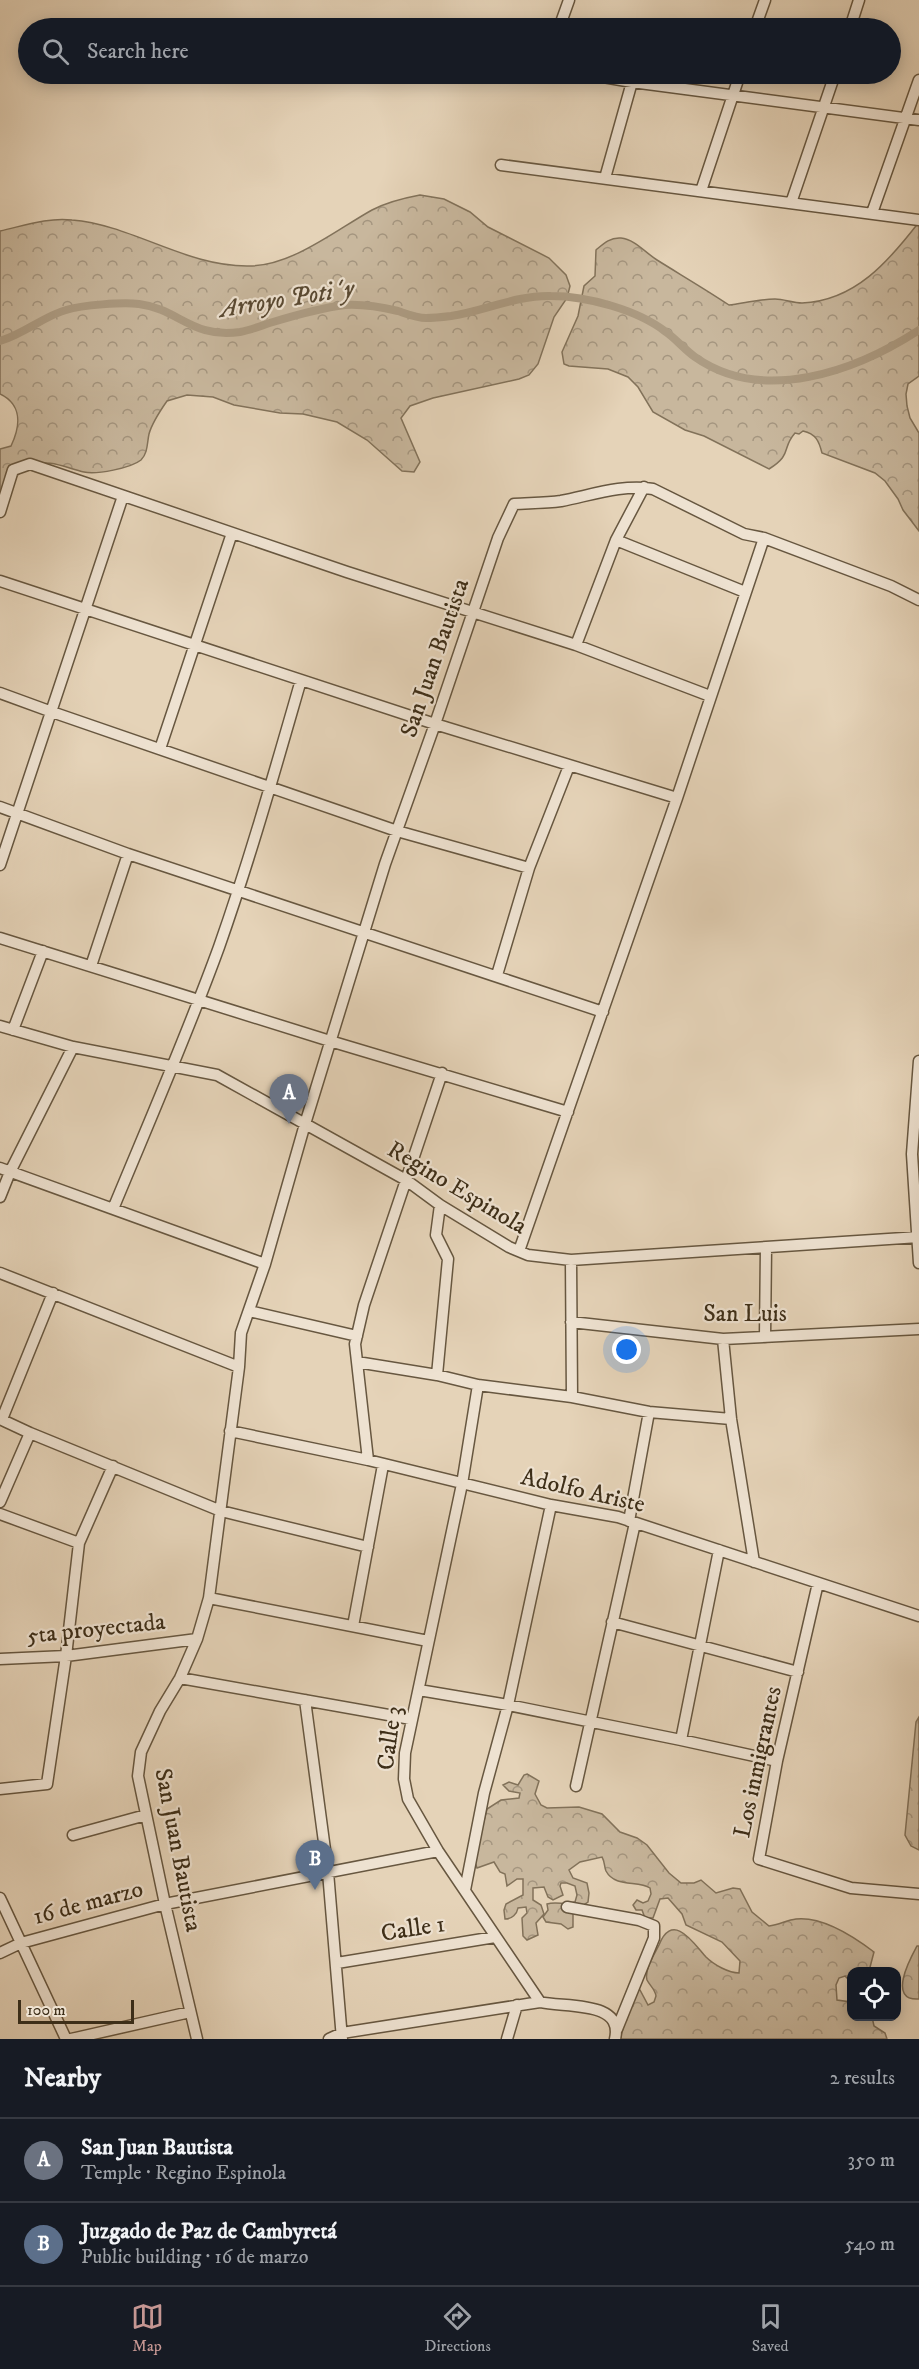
<!DOCTYPE html>
<meta charset="utf-8">
<style>
body{margin:0;font-family:"IM FELL DW Pica",serif;background:#242831;color:#f1f3f6}
.controls{position:absolute;right:18px;bottom:18px;display:grid;overflow:hidden;border-radius:12px;box-shadow:0 3px 15px #0003}
.controls button{width:54px;height:54px;display:grid;place-items:center;padding:0;border:0;border-bottom:2px solid #363941;background:#171b24;color:#f1f3f6;font:30px sans-serif}
.scale{position:absolute;left:18px;bottom:15px;width:116px;box-sizing:border-box;padding-left:6px;border:3px solid #3d2e18;border-top:0;font-size:16px;line-height:21px;white-space:nowrap;color:#3d2e18;-webkit-text-stroke:4px #eee2d1;paint-order:stroke}
.you{position:absolute;left:627px;top:1350px;width:21px;height:21px;margin:-15px;border:4px solid #fff;border-radius:50%;background:#1a73e8;box-shadow:0 0 0 9px #1a73e833}
.badge{display:grid;place-items:center;width:39px;height:39px;border-radius:50%;background:#c59692;color:#fff;font-size:20px;font-weight:700}
.pin{position:absolute;translate:-50% -50px;filter:drop-shadow(0 2px 3px #0008)}
.pin::after{content:'';position:absolute;top:32px;width:21px;height:18px;background:inherit;clip-path:polygon(0 0,100% 0,50% 100%)}
.list{margin:0;padding:0;list-style:none}
h2{display:flex;justify-content:space-between;align-items:center;height:78px;margin:0;padding:0 24px;font-size:26px}
h2 small{font-size:20px;font-weight:400;color:#9ea1a6}
.list li{display:grid;grid-template-columns:39px 1fr auto;gap:18px;align-items:center;box-sizing:border-box;height:84px;padding:0 24px;border-top:2px solid #363941}
.list b{display:block;font-size:22px;white-space:nowrap}
.list p{margin:0;font-size:20px;white-space:nowrap;color:#9ea1a6}
.list em{font-size:20px;font-style:normal;color:#9ea1a6}
.icon{flex:none;width:33px;height:33px;fill:none;stroke:currentColor;stroke-width:2;stroke-linecap:round;stroke-linejoin:round}
.map{position:relative;flex:none;width:919px;height:2039px;overflow:hidden}
.search{position:absolute;background:#171b24;box-shadow:0 3px 15px #0003;left:18px;right:18px;top:18px;height:66px;display:flex;align-items:center;gap:15px;box-sizing:border-box;padding:0 21px;border-radius:33px;color:#9ea1a6;font-size:22px}
.sheet{height:246px;background:#171b24}
nav{display:flex;justify-content:space-around;align-items:center;box-sizing:border-box;height:84px;border-top:2px solid #363941;background:#171b24;font-size:16px;color:#9ea1a6}
nav a{display:grid;justify-items:center;gap:3px}
nav .on{color:#c59692}
.map>svg:first-child{display:block}
.forest{fill:url(#forest-crowns);stroke:#82725a;stroke-width:1.5}
.lines{fill:none;stroke-linecap:round;stroke-linejoin:round}
.canal{stroke:#ac9b82;stroke-width:8}
.minor-casing{stroke:#675740;stroke-width:13}
.minor{stroke:#eee2d1;stroke-width:10}
.labels{text-anchor:middle;dominant-baseline:central;stroke-width:4.5;stroke-linejoin:round;paint-order:stroke}
.street-label{font-size:24px;fill:#3d2e18;stroke:#eee2d1}
.water-label{font-size:26px;font-style:italic;fill:#594932;stroke:#eee2d1}
</style>
<div class="map">
<svg width="919" height="2039" viewBox="0 0 919 2039">
<defs>
<pattern id="forest-crowns" width="20" height="18" patternUnits="userSpaceOnUse" patternTransform="scale(1.5)"><rect width="20" height="18" fill="#c8b79d"/><path d="M2 6a3 3 0 1 1 6 0M12 15a3 3 0 1 1 6 0" fill="none" stroke="#a4957f"/></pattern>
</defs>
<rect width="100%" height="100%" fill="#e5d3b8"/>
<filter id="stains"><feTurbulence type="fractalNoise" baseFrequency=".00333" numOctaves="4"/><feColorMatrix values="0 0 0 0 .2 0 0 0 0 .09 0 0 0 0 .02 0 0 0 .5 -.17"/></filter>
<radialGradient id="worn" r=".72"><stop offset=".6" stop-color="#630" stop-opacity="0"/><stop offset="1" stop-color="#630" stop-opacity=".3"/></radialGradient>
<!-- forest -->
<path class="forest" d="M 420,195 L 444,199 L 470,212 L 488,227 L 549,258 L 566,275 L 570,286 L 567,298 L 554,317 L 538,364 L 529,375 L 519,379 L 433,398 L 410,406 L 401,418 L 420,462 L 414,472 L 402,471 L 367,440 L 337,422 L 303,414 L 280,413 L 234,405 L 213,397 L 187,395 L 167,401 C 160,411 152,423 149,434 C 147,443 148,453 141,460 C 131,468 96,475 84,472 C 66,468 48,458 30,466 C 18,471 9,485 0,494 L 0,449 L 11,446 C 20,427 23,405 0,394 L 0,231 C 23,226 48,217 72,220 C 133,225 186,267 249,266 C 292,266 336,230 372,210 C 387,202 404,198 420,195 Z
M 919,222 L 919,376 L 908,384 L 906,394 L 907,406 L 910,418 L 919,433 L 919,531 L 903,510 L 898,499 L 885,481 L 875,473 L 822,453 C 819,441 816,434 803,431 L 799,434 L 795,433 C 781,449 793,454 769,469 L 704,436 L 685,430 L 653,412 L 638,387 L 628,377 L 608,369 L 569,366 L 564,364 L 562,352 L 578,316 L 584,286 L 595,276 L 596,250 C 603,244 610,237 621,238 C 634,239 646,253 657,260 C 681,275 705,289 729,305 C 744,303 760,299 775,299 C 784,299 793,303 802,303 C 855,301 889,261 919,222 Z
M 919,1717 L 919,1850 L 911,1846 L 905,1835 L 916,1722 Z
M 527,1774 L 539,1781 L 535,1794 L 541,1805 L 547,1808 L 579,1807 L 602,1814 L 620,1832 L 637,1838 L 647,1845 L 669,1873 L 681,1883 L 694,1883 L 701,1880 L 716,1893 L 733,1888 L 740,1889 L 752,1912 L 769,1926 C 779,1925 787,1920 796,1919 C 823,1916 853,1936 874,1952 L 869,1971 L 852,1972 L 851,1982 L 845,1976 L 839,1978 L 836,1985 L 837,2000 L 851,2002 L 852,2016 L 872,2017 L 874,2026 L 885,2033 L 887,2039 L 620,2039 L 634,1990 L 640,1990 L 648,2005 L 654,2002 L 656,1996 C 655,1989 650,1986 647,1980 C 644,1970 655,1953 659,1945 C 673,1910 695,1945 706,1957 C 714,1965 729,1973 739,1973 L 740,1961 L 722,1942 L 686,1925 L 682,1914 L 668,1898 L 660,1899 L 653,1918 L 645,1918 L 642,1910 L 636,1910 L 633,1905 L 637,1900 L 643,1903 L 648,1901 L 651,1894 L 650,1888 C 638,1880 615,1888 606,1871 C 604,1866 605,1862 602,1857 L 580,1862 L 569,1870 L 573,1878 L 587,1883 L 589,1893 L 588,1902 L 573,1912 L 573,1927 L 568,1929 L 561,1924 L 546,1922 L 543,1917 L 548,1910 L 547,1904 C 557,1901 567,1906 575,1902 L 577,1895 L 575,1886 L 567,1883 L 561,1883 L 560,1886 L 563,1895 L 553,1900 L 548,1897 L 544,1887 L 533,1888 L 533,1900 L 541,1905 L 544,1914 L 536,1923 L 538,1935 L 527,1940 L 523,1936 L 522,1918 L 527,1913 L 526,1907 L 518,1908 C 517,1914 512,1919 505,1919 L 504,1910 L 506,1904 L 523,1895 L 523,1879 L 517,1879 L 507,1886 L 505,1874 L 500,1872 L 494,1862 L 477,1868 L 474,1859 L 487,1809 L 501,1800 L 519,1798 L 520,1793 L 509,1791 L 503,1785 L 509,1782 L 518,1785 L 524,1775 Z
M 917,1946 L 919,1946 L 919,1999 C 887,2001 910,1959 917,1946 Z"/>
<g class="lines">
<!-- canal -->
<path class="canal" d="M 0,341 C 24,334 44,316 66,310 C 82,305 123,302 139,304 C 179,309 192,339 240,332 C 251,330 263,325 273,322 C 296,315 321,308 345,305 C 362,304 381,307 398,311 C 407,314 417,318 426,318 C 434,318 443,317 451,316 C 484,311 517,295 551,296 C 587,296 638,310 666,332 C 676,339 685,350 695,357 C 763,405 856,371 919,330"/>
<defs>
<path id="minor" d="M 559,28 L 569,0
M 755,28 L 765,0
M 850,28 L 859,0
M 586,74 L 632,82 L 919,120
M 501,165 L 919,220
M 605,178 L 632,82
M 701,191 L 740,74
M 791,203 L 835,74
M 872,213 L 919,80
M 0,512 L 13,470 L 30,464 L 347,572 L 576,645 L 710,696
M 616,540 L 745,592
M 0,581 L 435,724 L 677,798
M 576,645 L 616,540 L 644,487
M 0,693 L 52,712 L 397,831 L 529,868
M 160,749 L 232,533
M 0,807 L 128,854 L 603,1012
M 0,865 L 123,496
M 0,938 L 330,1041 L 568,1112
M 91,966 L 128,854
M 497,975 L 529,868 L 569,766
M 0,1026 L 73,1047 L 217,1075 L 406,1180 L 440,1205 L 509,1247 L 528,1255 L 571,1260 L 919,1237
M 13,1030 L 43,951
M 919,1061 L 912,1154 L 919,1263
M 0,1168 L 265,1264
M 0,1197 L 10,1172 L 73,1047
M 113,1209 C 149,1122 187,1035 219,947 C 250,859 275,770 301,680
M 519,1251 L 677,798 L 764,538
M 571,1260 L 572,1397
M 0,1273 L 239,1367
M 249,1311 L 357,1336
M 571,1322 L 723,1339 L 919,1329
M 765,1337 L 766,1247
M 723,1339 L 731,1419 L 754,1562
M 357,1362 L 437,1375 L 478,1385 L 572,1397 L 649,1412 L 731,1419
M 437,1375 L 448,1259 L 436,1235 L 440,1205
M 478,1385 L 462,1484 L 405,1753 L 404,1779 L 408,1799 L 438,1851 L 540,2002 C 565,2008 624,2000 615,2039
M 0,1419 L 30,1433 L 221,1511 L 368,1547
M 2,1419 L 53,1293
M 230,1431 L 368,1460 L 551,1505 L 618,1517 L 919,1616
M 368,1460 L 355,1344 L 364,1305 L 442,1073
M 0,1502 L 30,1433
M 0,1514 L 79,1543
M 629,1521 L 649,1412
M 818,1583 L 777,1761 L 759,1859 L 851,1888 L 919,1894
M 209,1598 L 428,1641
M 612,1622 L 798,1672
M 353,1626 L 383,1465
M 0,1659 L 66,1656 L 197,1639
M 180,1678 L 411,1719
M 419,1690 L 508,1705 L 681,1740 L 719,1550
M 305,1700 L 328,1872 L 342,2039
M 681,1740 L 777,1761
M 576,1786 L 635,1523
M 0,1789 L 47,1784 L 66,1656 L 79,1543 L 113,1466
M 73,1835 L 146,1815
M 465,1890 L 484,1793 L 508,1705 L 551,1505
M 0,1898 L 66,2039
M 567,1907 L 639,1920 L 654,1926 L 654,1938 L 617,2029
M 0,1953 L 21,1943 L 165,1904 L 438,1851
M 337,1963 L 495,1937
M 71,2039 L 190,2012
M 197,2039 L 165,1904 L 138,1776 L 141,1752 L 160,1711 L 180,1678 L 197,1639 L 209,1598 L 239,1367 L 241,1333 L 265,1264 L 305,1124 L 385,864 L 435,724 L 498,538 L 514,504 C 530,503 546,503 561,501 C 592,495 622,484 653,489 L 744,534 L 764,538 L 891,586 L 919,600
M 329,2039 L 342,2033 L 540,2002
M 507,2039 L 517,2005"/>
</defs>
<!-- minor casing -->
<use href="#minor" class="minor-casing"/>
<!-- minor -->
<use href="#minor" class="minor"/>
</g>
<g class="labels">
<!-- street labels -->
<g class="street-label">
<text transform="translate(435 658) rotate(-71)">San Juan Bautista</text>
<text transform="translate(457 1188) rotate(31)">Regino Espinola</text>
<text x="745" y="1314">San Luis</text>
<text transform="translate(583 1491) rotate(13)">Adolfo Ariste</text>
<text transform="translate(96 1629) rotate(-6)">5ta proyectada</text>
<text transform="translate(390 1738) rotate(-82)">Calle 3</text>
<text transform="translate(758 1762) rotate(-78)">Los inmigrantes</text>
<text transform="translate(178 1850) rotate(79)">San Juan Bautista</text>
<text transform="translate(88 1903) rotate(-15)">16 de marzo</text>
<text transform="translate(413 1929) rotate(-9)">Calle 1</text>
</g>
<!-- water labels -->
<g class="water-label">
<text transform="translate(287 299) rotate(-9)">Arroyo Poti´y</text>
</g>
</g>
<rect width="100%" height="100%" filter="url(#stains)"/>
<rect width="100%" height="100%" fill="url(#worn)"/>
</svg>
<div class="controls">
<button><svg class="icon" aria-label="locate" viewBox="0 0 24 24"><circle cx="12" cy="12" r="6"/><path d="M12 2v4M12 18v4M2 12h4M18 12h4"/></svg></button>
</div>
<div class="scale">100 m</div>
<div class="you"></div>
<div class="pin badge" style="left:289px;top:1124px;background:#6b7280">A</div>
<div class="pin badge" style="left:315px;top:1890px;background:#5c6f8a">B</div>
<div class="search"><svg class="icon" aria-label="search" viewBox="0 0 24 24"><circle cx="10" cy="10" r="6"/><path d="M15 15l6 6"/></svg>Search here</div>
</div>
<section class="sheet">
<h2>Nearby<small>2 results</small></h2>
<ul class="list">
<li><span class="badge" style="background:#6b7280">A</span><div><b>San Juan Bautista</b><p>Temple · Regino Espinola</p></div><em>350 m</em></li>
<li><span class="badge" style="background:#5c6f8a">B</span><div><b>Juzgado de Paz de Cambyretá</b><p>Public building · 16 de marzo</p></div><em>540 m</em></li>
</ul>
</section>
<nav>
<a class="on"><svg class="icon" aria-label="map" viewBox="0 0 24 24"><path d="M3 6l6-2 6 2 6-2v14l-6 2-6-2-6 2zM9 4v14M15 6v14"/></svg>Map</a>
<a><svg class="icon" aria-label="directions" viewBox="0 0 24 24"><path d="M12 3l9 9-9 9-9-9zM9 14v-3h6M13 9l2 2-2 2"/></svg>Directions</a>
<a><svg class="icon" aria-label="saved" viewBox="0 0 24 24"><path d="M7 4h10v16l-5-4-5 4z"/></svg>Saved</a>
</nav>
